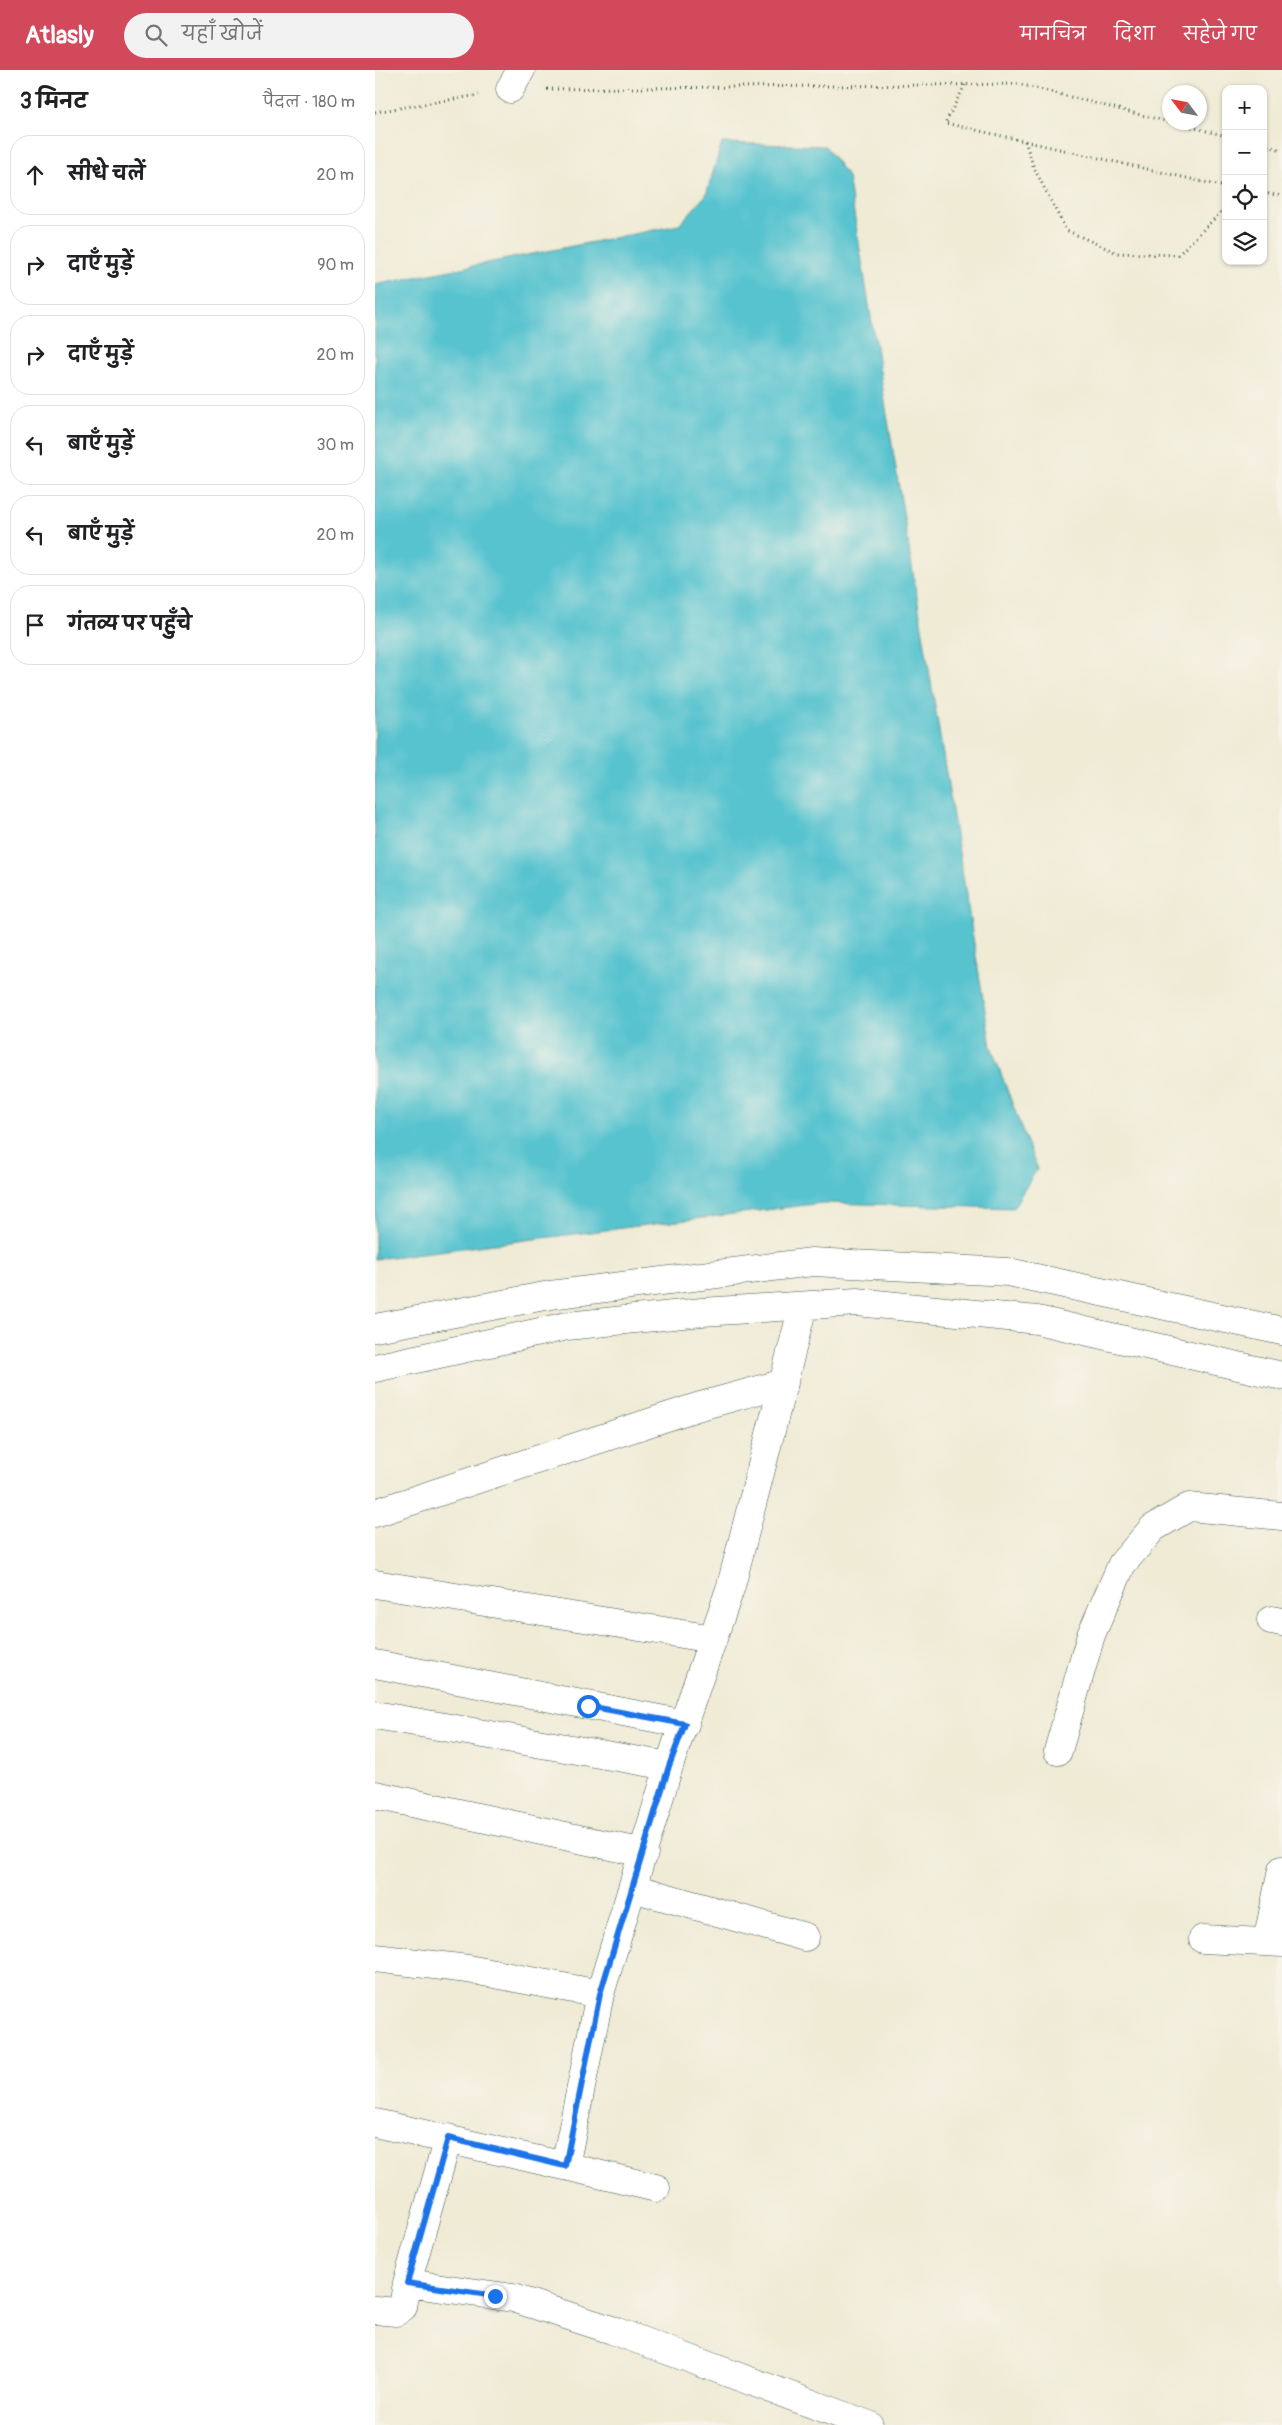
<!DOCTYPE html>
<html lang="hi">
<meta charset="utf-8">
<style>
body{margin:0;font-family:Pangolin,"Playpen Sans Deva",sans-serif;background:#f2f2f2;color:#202124}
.controls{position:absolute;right:15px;top:15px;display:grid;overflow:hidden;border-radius:10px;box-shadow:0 1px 4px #0004}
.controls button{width:45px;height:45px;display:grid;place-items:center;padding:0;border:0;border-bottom:1px solid #e0e0e0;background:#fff;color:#202124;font:25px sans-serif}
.compass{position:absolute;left:787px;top:15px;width:45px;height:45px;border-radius:50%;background:#fff;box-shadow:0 1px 4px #0004;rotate:302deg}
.stop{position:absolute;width:15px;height:15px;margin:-11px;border:4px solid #1a73e8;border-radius:50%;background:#fff}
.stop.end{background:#1a73e8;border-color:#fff;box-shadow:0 1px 5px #0008}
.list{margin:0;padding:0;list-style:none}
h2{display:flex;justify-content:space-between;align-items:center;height:65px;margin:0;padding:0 20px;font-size:21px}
h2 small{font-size:16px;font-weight:400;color:#757577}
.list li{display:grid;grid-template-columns:32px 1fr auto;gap:15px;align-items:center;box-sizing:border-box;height:80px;margin:0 10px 10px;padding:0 10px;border:1px solid #e0e0e0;border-radius:20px}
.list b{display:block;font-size:19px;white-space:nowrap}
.list em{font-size:16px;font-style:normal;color:#757577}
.icon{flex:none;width:28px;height:28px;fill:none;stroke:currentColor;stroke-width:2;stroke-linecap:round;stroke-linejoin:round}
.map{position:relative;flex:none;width:907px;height:2355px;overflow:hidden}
header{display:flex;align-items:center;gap:30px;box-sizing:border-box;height:70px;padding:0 25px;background:#d1495b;color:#fff}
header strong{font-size:24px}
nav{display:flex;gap:28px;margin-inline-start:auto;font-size:18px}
.search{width:350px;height:45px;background:#f2f2f2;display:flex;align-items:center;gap:12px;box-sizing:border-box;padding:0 18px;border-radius:28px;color:#757577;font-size:19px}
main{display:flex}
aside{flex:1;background:#fff}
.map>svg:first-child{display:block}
.water{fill:#57c3cf;stroke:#3b8082}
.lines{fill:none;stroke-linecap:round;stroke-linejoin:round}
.minor-casing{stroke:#3e574c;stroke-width:29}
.path{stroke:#3e574c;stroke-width:3;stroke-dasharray:1 4;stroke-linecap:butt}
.minor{stroke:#fff;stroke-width:28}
.route{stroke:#1a73e8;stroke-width:6}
</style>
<header>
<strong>Atlasly</strong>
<div class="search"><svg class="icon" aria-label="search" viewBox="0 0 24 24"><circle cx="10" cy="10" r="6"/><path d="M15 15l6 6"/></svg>यहाँ खोजें</div>
<nav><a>मानचित्र</a><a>दिशा</a><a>सहेजे गए</a></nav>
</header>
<main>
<aside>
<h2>3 मिनट<small>पैदल · 180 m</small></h2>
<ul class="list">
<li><svg class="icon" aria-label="ahead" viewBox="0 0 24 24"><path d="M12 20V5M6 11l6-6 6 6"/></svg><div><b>सीधे चलें</b></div><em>20 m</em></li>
<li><svg class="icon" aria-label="right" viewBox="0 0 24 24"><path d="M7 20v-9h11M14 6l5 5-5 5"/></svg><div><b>दाएँ मुड़ें</b></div><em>90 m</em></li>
<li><svg class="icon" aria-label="right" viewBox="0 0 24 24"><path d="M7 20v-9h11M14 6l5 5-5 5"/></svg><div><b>दाएँ मुड़ें</b></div><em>20 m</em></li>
<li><svg class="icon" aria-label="left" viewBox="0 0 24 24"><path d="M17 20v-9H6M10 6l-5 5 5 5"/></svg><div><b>बाएँ मुड़ें</b></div><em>30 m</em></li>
<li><svg class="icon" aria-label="left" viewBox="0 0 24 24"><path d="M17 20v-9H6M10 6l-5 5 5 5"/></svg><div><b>बाएँ मुड़ें</b></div><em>20 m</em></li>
<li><svg class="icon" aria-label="arrive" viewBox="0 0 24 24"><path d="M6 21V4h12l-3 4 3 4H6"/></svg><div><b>गंतव्य पर पहुँचे</b></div></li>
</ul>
</aside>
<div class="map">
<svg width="907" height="2355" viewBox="0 0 907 2355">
<rect width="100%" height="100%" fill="#f7f3e8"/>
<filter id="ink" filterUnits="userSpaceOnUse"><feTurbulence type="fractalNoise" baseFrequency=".02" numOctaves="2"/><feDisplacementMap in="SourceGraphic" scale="10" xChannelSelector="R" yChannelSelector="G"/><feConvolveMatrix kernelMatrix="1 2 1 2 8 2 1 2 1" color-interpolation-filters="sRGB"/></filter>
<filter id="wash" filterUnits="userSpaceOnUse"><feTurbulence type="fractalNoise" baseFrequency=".0096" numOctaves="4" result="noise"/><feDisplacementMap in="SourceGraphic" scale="20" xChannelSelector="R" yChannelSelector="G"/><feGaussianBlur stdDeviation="1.12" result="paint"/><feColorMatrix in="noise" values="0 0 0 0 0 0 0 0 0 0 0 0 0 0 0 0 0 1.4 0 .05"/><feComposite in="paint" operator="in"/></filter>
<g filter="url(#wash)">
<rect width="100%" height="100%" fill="#efebd5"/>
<!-- water -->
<path class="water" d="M 347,73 L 450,76 L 473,107 L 616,977 L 662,1099 L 638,1138 L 447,1133 L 0,1189 L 0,215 L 304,155 L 331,125 Z"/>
</g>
<g filter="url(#ink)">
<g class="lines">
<defs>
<path id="minor" d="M 135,19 L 146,0
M 0,1258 L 175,1225 L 437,1192 L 633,1202 L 907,1261
M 0,1298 L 192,1256 L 327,1242 L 482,1232 L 662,1250 L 907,1306
M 0,1443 L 322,1337 L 409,1313
M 0,1514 L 338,1569
M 896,1550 L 907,1552
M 0,1594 L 310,1654
M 0,1645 L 294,1696
M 683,1681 L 716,1565 L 747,1494 L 778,1458 L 814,1437 L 907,1446
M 0,1725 L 269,1783
M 258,1818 L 430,1867
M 828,1869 L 907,1873
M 892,1872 L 907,1800
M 0,1888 L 93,1899 L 225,1924
M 0,2053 L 190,2096 L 225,1924 L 294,1696 L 356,1516 L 428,1236
M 190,2096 L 281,2118
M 32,2213 L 138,2228 L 237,2260 L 494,2355
M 0,2240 L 21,2242 L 28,2237 L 32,2213 L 73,2068"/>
</defs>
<!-- minor casing -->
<use href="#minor" class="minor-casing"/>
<!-- path -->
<path class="path" d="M 590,15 L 570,53 L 851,117
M 172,19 L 644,14 L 794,52
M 0,42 L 104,25
M 797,52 L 851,66
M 650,71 L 659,98 L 691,160 L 742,183 L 803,185 L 851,137
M 888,75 L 907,80
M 888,123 L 907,126"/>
<!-- minor -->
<use href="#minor" class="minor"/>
</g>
</g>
<g class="lines" filter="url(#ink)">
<!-- route -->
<path class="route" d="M 120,2226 L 32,2213 L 73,2068 L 190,2096 L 225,1924 L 294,1696 L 310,1654 L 213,1636"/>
</g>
</svg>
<div class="controls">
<button>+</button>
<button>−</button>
<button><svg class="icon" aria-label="locate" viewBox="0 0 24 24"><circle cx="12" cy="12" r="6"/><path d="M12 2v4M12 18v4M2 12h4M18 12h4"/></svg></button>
<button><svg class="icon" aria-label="layers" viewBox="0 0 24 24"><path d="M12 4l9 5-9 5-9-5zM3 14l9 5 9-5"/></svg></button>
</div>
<svg class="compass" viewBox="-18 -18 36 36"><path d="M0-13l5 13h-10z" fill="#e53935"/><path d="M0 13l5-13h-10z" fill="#757577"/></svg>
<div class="stop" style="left:213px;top:1636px"></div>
<div class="stop end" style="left:120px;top:2226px"></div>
</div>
</main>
